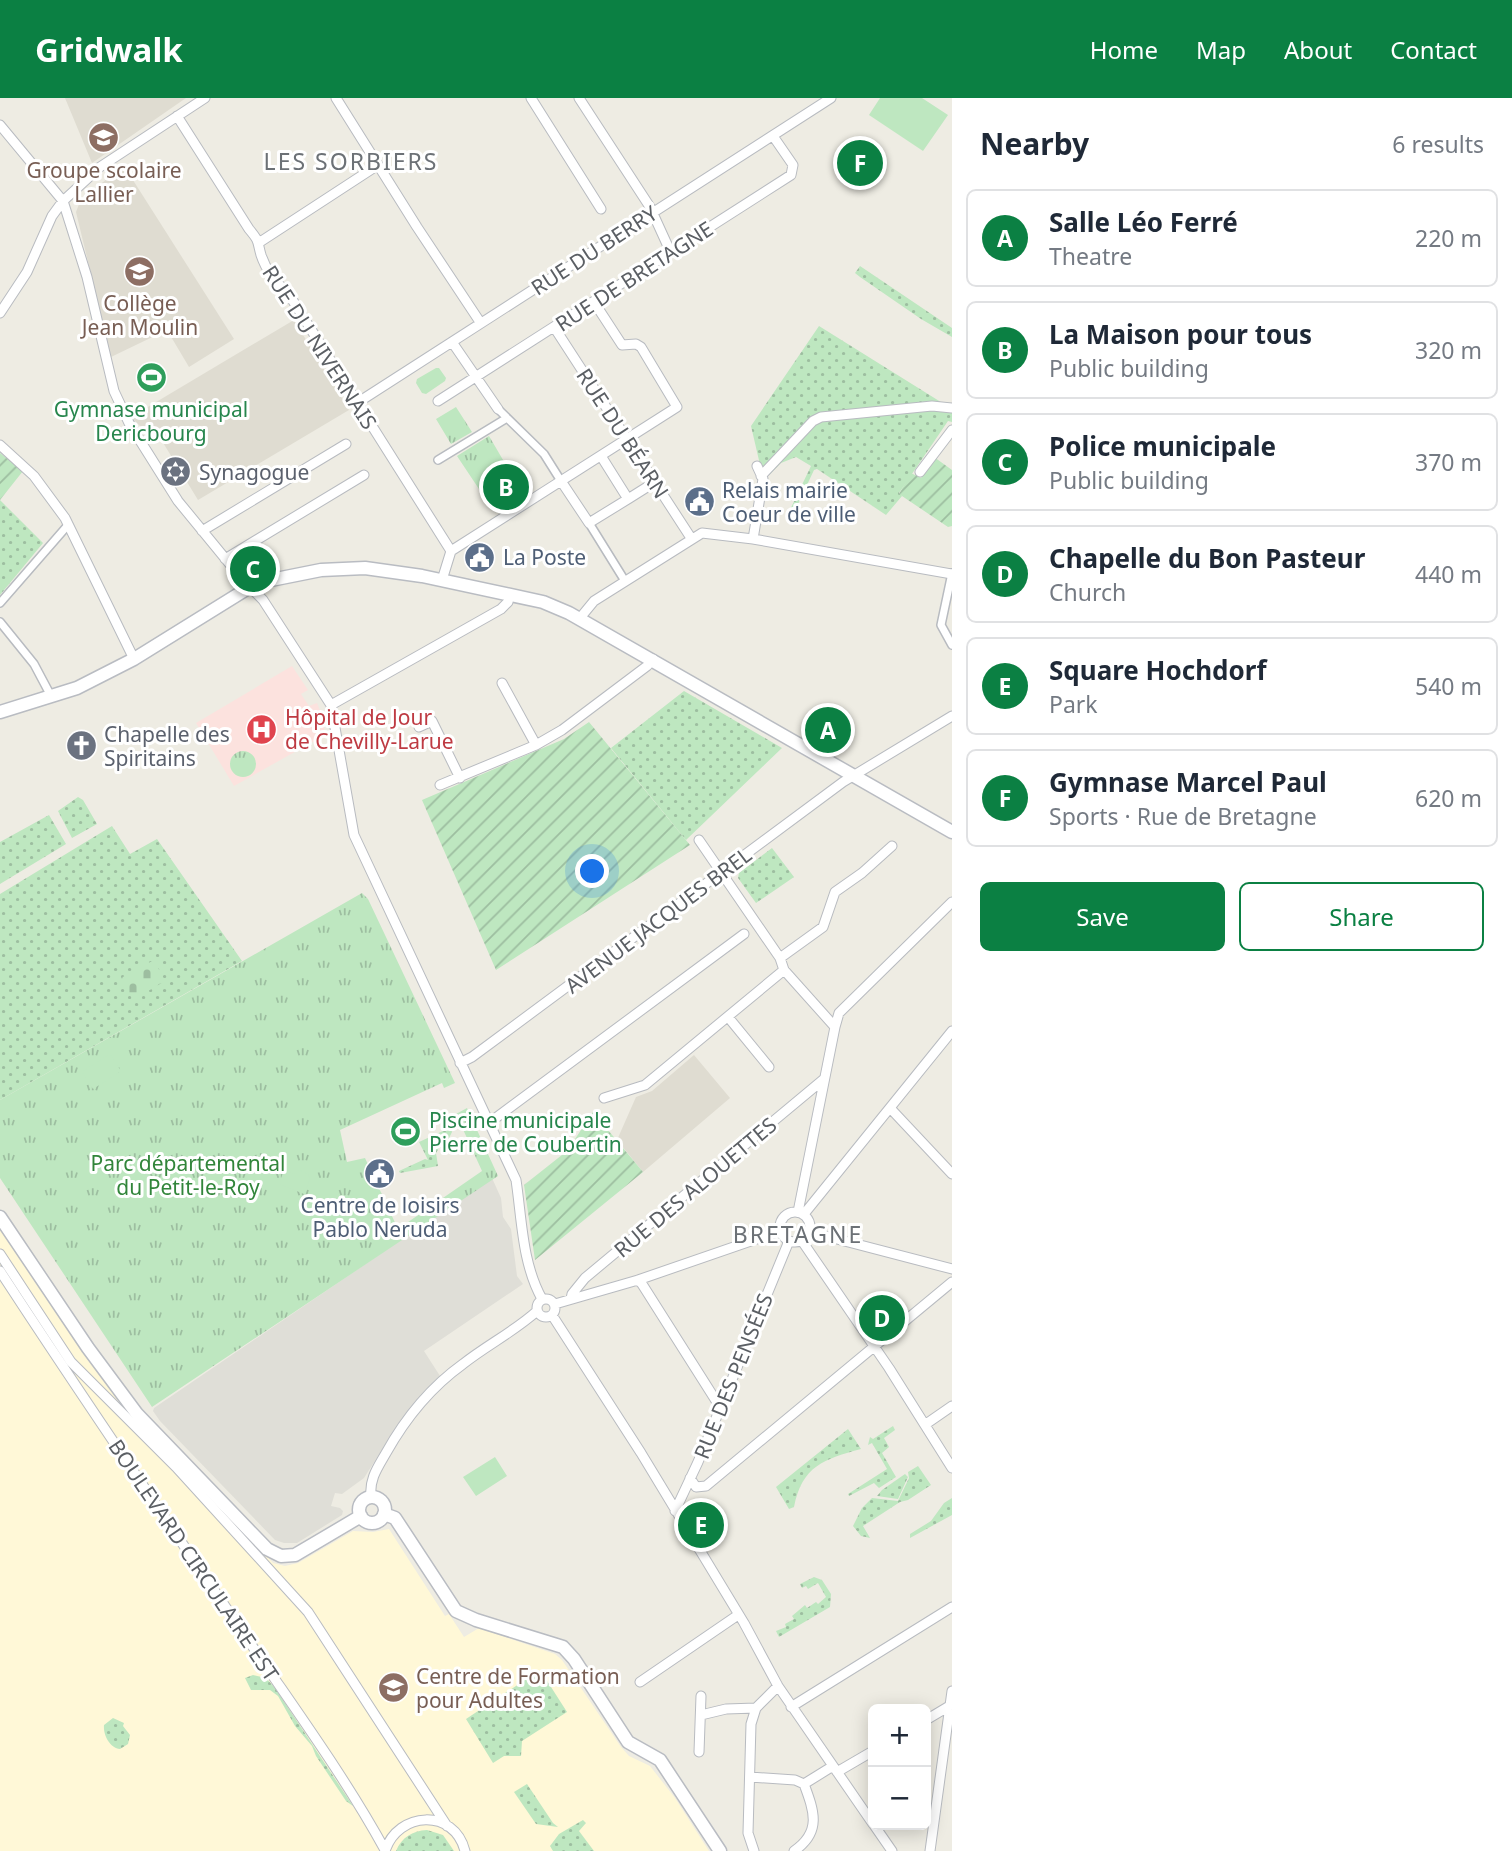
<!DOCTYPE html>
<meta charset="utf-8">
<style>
body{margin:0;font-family:"Noto Sans",sans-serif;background:#f2f2f3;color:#1f2937}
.controls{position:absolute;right:21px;bottom:21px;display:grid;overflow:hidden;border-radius:10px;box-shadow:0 4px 18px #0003}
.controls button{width:63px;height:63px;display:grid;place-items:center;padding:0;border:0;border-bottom:2px solid #e0e1e3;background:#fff;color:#1f2937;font:35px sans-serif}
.you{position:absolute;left:593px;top:774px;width:24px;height:24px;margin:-18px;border:5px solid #fff;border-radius:50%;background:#1a73e8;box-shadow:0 0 0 10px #1a73e833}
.badge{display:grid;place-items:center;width:46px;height:46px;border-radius:50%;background:#0b8043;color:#fff;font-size:23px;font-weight:700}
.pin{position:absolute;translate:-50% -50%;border:4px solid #fff;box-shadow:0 2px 7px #0006}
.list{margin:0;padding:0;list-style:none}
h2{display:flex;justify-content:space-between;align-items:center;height:91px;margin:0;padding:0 28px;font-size:30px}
h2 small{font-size:23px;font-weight:400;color:#747a83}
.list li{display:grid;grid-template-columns:46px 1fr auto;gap:21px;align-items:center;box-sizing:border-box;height:98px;margin:0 14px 14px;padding:0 14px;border:2px solid #e0e1e3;border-radius:10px}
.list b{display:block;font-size:26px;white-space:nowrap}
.list p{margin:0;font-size:23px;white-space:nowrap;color:#747a83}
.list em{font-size:23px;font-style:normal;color:#747a83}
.actions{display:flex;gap:14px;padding:21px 28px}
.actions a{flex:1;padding:16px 0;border:2px solid #0b8043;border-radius:10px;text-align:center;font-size:24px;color:#0b8043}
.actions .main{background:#0b8043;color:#fff}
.map{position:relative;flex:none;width:952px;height:1753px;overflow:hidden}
header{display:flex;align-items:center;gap:42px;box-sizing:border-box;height:98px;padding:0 35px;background:#0b8043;color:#fff}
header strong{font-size:33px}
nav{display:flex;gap:38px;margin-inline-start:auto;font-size:24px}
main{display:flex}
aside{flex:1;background:#fff}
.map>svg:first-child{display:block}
.commercial{fill:#fff8d7}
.industrial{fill:#dfded7}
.education{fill:#dfdcd1}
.medical{fill:#fce2de}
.grass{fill:url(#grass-dots)}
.cemetery{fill:url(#cemetery-stones)}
.park{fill:url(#park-tufts)}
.garden{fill:url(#garden-furrows)}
.pitch{fill:#bee7c0}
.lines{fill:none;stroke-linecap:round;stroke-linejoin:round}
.pedestrian-casing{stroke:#b8bbc0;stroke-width:10}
.minor-casing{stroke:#b8bbc0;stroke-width:11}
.secondary-casing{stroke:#b9bcc2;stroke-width:15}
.pedestrian{stroke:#fff;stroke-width:7}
.minor{stroke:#fff;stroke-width:9}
.secondary{stroke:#fff;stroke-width:12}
.labels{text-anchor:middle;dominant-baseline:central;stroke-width:6;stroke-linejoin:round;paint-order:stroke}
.education-label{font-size:21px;fill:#785e54;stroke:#fff}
.street-label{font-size:21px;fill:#5b5f64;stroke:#fff}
.leisure-label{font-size:21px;fill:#27864d;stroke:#fff}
.worship-label{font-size:21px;fill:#5b616d;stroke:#fff;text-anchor:start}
.service-label{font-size:21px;fill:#4e5e75;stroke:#fff;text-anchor:start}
.health-label{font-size:21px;fill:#be3a42;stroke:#fff;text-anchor:start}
.park-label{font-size:21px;fill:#31853a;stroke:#fff}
.neighbourhood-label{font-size:23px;letter-spacing:2px;fill:#6c7176;stroke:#fff}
</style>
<header>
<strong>Gridwalk</strong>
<nav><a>Home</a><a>Map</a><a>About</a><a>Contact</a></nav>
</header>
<main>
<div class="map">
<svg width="952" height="1753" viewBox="0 0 952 1753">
<defs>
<pattern id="grass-dots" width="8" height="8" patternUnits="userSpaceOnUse" patternTransform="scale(1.75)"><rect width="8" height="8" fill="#bee7c0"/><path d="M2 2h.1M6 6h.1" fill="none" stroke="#9dbea0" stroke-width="1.8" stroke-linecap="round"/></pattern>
<pattern id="cemetery-stones" width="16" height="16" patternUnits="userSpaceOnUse" patternTransform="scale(1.75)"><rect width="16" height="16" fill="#bee7c0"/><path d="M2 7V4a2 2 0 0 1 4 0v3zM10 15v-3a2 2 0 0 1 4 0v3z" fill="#9dbea0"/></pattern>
<pattern id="park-tufts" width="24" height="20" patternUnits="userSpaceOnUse" patternTransform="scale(1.75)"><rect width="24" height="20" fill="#bee7c0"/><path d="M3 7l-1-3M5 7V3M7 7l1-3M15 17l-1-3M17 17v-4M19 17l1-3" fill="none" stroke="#9dbea0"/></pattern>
<pattern id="garden-furrows" width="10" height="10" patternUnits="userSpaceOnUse" patternTransform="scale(1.75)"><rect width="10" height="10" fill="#bee7c0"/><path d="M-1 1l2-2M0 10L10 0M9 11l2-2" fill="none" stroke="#9dbea0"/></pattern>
</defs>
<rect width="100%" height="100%" fill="#eeece3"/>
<!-- commercial -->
<path class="commercial" d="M 0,1128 L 77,1245 L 123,1308 L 273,1465 L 285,1468 L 298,1465 L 353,1433 L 373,1434 L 389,1431 L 445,1518 L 449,1516 L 464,1539 L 479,1530 L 555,1556 L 562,1562 L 621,1649 L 629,1658 L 650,1668 L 675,1700 L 709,1753 L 0,1753 Z"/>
<!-- industrial -->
<path class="industrial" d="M 492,1080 L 501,1100 L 503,1119 L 511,1131 L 517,1178 L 523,1186 L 424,1253 L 440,1278 L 402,1320 L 364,1380 L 342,1396 L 335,1395 L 331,1408 L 340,1410 L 343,1413 L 342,1417 L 297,1445 L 284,1445 L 275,1442 L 160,1323 L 153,1313 L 154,1310 Z"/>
<!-- education -->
<path class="education" d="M 65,0 L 186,0 L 92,65 Z
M 124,68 L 234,241 L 189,269 L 167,232 L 111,259 L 76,114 L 81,101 Z
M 294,222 L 349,312 L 198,402 L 151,325 L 142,330 L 131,319 Z
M 694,957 L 730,1000 L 643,1074 L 617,1042 L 636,999 L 652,993 Z"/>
<!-- medical -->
<path class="medical" d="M 292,568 L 308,592 L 301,596 L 309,608 L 317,605 L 323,620 L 325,637 L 234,688 L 196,625 Z"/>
<!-- grass -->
<path class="grass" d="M 860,168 L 952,230 L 952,239 L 921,221 L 860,179 L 855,175 Z
M 819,228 L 952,311 L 952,324 L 948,323 L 899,395 L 902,398 L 886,417 L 817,371 L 814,372 L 792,419 L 787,418 L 811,368 L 796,359 L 781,365 L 769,377 L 764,371 L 761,371 L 751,328 Z
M 0,402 L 43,445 L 0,497 Z
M 684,593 L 782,650 L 686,742 L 611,650 Z
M 78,699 L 83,702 L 97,726 L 72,740 L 58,713 Z
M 49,717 L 66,746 L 0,786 L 0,744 Z
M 112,728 L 130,756 L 157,741 L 242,863 L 0,1002 L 0,796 Z
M 772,750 L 794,779 L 756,805 L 738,780 L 739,775 Z
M 447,1020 L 452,1034 L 445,1048 L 439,1050 L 436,1055 L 438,1068 L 400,1075 L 399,1073 L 425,1061 L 428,1062 L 419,1044 L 445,1032 L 441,1022 Z
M 893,1328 L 895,1332 L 884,1340 L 889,1349 L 882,1355 L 896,1379 L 879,1390 L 874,1385 L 849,1398 L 848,1396 L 887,1371 L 872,1345 L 868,1347 L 870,1339 L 873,1341 Z
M 848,1331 L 861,1351 C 824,1361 802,1368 794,1409 L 789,1411 L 776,1389 Z
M 918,1368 L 931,1387 L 908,1402 L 900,1404 L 863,1428 L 870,1440 L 861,1438 L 853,1428 L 862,1410 L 872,1400 L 898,1403 L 909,1380 L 908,1374 Z
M 905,1376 L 908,1379 L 898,1401 L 877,1398 L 882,1392 Z
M 952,1400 L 952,1417 L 910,1440 L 910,1436 L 931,1423 L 944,1405 Z
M 814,1479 L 822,1482 L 831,1496 L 830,1509 L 779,1539 L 776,1533 L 786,1529 L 785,1526 L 794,1521 L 792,1518 L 805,1507 L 807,1510 L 816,1504 L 818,1506 L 826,1499 L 818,1485 L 808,1491 L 806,1488 L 802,1490 L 800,1486 Z
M 537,1574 L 544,1578 L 567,1614 L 522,1643 L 521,1658 L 504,1658 L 493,1665 L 466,1621 Z
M 253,1577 L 266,1580 L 275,1590 L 353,1708 L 346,1703 L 316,1658 L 312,1648 L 295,1628 L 278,1598 L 270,1592 L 251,1592 L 245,1580 Z
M 113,1620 L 124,1625 L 123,1628 L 130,1637 L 128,1646 L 120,1651 C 110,1650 103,1637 104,1627 Z
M 527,1686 L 553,1725 L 558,1729 L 536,1726 L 514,1694 Z
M 583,1722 L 586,1725 L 579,1733 L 594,1753 L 553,1753 L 550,1748 L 559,1736 Z
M 427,1732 L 443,1737 L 454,1753 L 396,1753 C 402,1739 412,1733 427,1732 Z"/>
<!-- cemetery -->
<path class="cemetery" d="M 154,862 L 165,883 L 133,902 L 121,880 Z"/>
<!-- park -->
<path class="park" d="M 456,309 L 472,334 L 451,346 L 436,321 Z
M 489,338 L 506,367 L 502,370 L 505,377 L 481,394 L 457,358 Z
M230 666a13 13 0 1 1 26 0a13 13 0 1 1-26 0Z
M 362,795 L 368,801 L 455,985 L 444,990 L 442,985 L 340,1032 L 347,1064 L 365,1060 L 398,1131 L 482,1073 L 456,1016 L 467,1010 L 498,1078 L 152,1309 L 0,1080 L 0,1002 Z
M 693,1406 L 718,1437 L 704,1449 L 685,1417 L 687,1411 Z"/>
<!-- garden -->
<path class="garden" d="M 0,355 L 23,373 L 0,402 Z
M 934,359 L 952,372 L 952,428 L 948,429 L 899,396 L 911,375 L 921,380 Z
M 589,624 L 690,747 L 496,872 L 422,702 L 564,641 Z
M 593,1014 L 643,1074 L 535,1162 L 524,1087 L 567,1053 Z"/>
<!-- pitch -->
<path class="pitch" d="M 880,0 L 922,0 L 948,17 L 923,53 L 869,17 Z
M 436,270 L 439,270 L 446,280 L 445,283 L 426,296 L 422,295 L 416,285 L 417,281 Z
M 110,956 L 121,973 L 93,991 L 82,974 Z
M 284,1072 L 294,1076 L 299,1072 L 308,1076 L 310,1081 L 304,1096 L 279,1086 Z
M 495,1359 L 507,1378 L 476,1398 L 463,1379 Z"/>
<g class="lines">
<defs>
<path id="pedestrian" d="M 498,311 L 544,356 L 561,383
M 438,362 L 507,320
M 589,425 L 625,483
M 952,475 L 941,527 L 952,547
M 0,505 L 68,427
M 0,524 L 34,566 L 51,598"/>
<path id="minor" d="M 336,0 L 417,129 L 480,224
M 531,0 L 601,111
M 579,0 L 650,109 L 671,155
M 177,18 L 249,131 C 260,144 257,143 261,157 C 266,172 276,185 288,195 L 451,453 L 442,482
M 0,27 L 63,103 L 87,179 L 114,293 L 129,325 L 178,403 L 242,481 L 263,502 L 331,607 L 354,737 L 516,1082 C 522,1122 522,1165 542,1201
M 260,144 L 378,67
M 0,215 L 27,174 L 52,118 L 63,103 L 100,69 L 205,0
M 554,229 L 691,440
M 452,244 L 498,311
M 438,303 L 791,77 L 793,67 L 773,38
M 357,305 L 831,0
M 0,347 L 34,378 L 65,420 L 134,561
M 601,358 L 628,401 L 655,384
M 920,374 L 952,332
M 761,378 L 813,323 L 821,319 L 932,308 L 952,310
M 561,383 L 589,425 L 628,401
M 202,433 L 346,346
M 753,441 L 952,476
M 451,453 L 677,309 L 641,249 L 636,246 L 622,247 L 594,204
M 225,461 L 364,377
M 580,520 L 594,503 L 702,435 L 753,441 L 763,381 L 757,368
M 502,585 L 536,647
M 331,607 L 501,511 L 508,504 L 510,496
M 419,629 L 432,623 L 460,680
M 440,687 L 536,647 L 562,632 L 647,568 L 653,561
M 699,742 L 780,860 L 784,872 L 835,929
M 780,860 L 823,829 L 835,794 L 862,775 L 892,748
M 728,919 L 769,969
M 460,965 L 472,959 L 843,684 L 952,618
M 604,1000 L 645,987 L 784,872
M 890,1010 L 952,1076
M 489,1025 L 744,836
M780 1129a15 15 0 1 1 30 0a15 15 0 1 1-30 0Z
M 798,1114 L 835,929 L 839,915 L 952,804
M 804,1116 L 952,933
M 810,1134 L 952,1171
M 802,1143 L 889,1270 L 952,1370
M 0,1156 L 71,1264 L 176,1369 L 308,1514 L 447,1728
M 0,1173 C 88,1308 179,1441 270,1574 C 310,1632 351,1690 385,1752
M 638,1182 L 642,1186 L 720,1309
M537 1210a9 9 0 1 1 18 0a9 9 0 1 1-18 0Z
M 571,1201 L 572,1196 L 585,1180 L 824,981
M 555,1206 L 638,1182 L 780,1133
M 552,1217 L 641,1355 L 744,1525 L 778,1588 L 873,1726
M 926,1326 L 952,1308
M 690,1380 L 696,1389 L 706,1388 L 952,1184
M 371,1399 C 369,1381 378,1369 386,1355 C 405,1321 431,1289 463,1266 C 487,1247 515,1233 537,1213
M 675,1413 L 698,1364 L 789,1143
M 640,1584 L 738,1517
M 791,1609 L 952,1509
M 701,1617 L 726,1611 L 756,1610
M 926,1622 L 951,1607
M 699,1654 L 701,1598
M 837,1674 L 873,1653
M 750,1679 L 795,1682 L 804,1686 C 814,1713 822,1734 794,1753
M 804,1686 L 833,1668
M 874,1727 L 892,1753
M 385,1753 C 398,1713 454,1710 465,1753
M 754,1753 L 748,1735 L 751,1626 L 756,1610 L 778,1588
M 930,1753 L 952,1593"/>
<path id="secondary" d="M 0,614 L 77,590 L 134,561 L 250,489 L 266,483 L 321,472 L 365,470 L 422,478 L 543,504 L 569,515 L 952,734
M 0,1119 L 88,1250 L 137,1316 L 267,1451 L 281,1458 L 295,1457 L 361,1418
M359 1412a13 13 0 1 1 26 0a13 13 0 1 1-26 0Z
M 384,1416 L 395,1420 L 456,1513 L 476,1522 L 563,1549 L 574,1561 L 628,1644 L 660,1662 L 720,1753"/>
</defs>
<!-- pedestrian casing -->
<use href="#pedestrian" class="pedestrian-casing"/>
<!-- minor casing -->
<use href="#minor" class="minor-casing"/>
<!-- secondary casing -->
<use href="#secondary" class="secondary-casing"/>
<!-- pedestrian -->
<use href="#pedestrian" class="pedestrian"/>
<!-- minor -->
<use href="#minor" class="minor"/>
<!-- secondary -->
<use href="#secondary" class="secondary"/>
</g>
<!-- icons -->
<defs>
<symbol id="school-disc" viewBox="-11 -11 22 22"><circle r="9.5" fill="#8d6e63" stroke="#fff"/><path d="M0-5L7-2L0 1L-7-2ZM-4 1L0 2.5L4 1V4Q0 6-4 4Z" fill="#fff"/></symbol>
<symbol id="stadium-disc" viewBox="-11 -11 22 22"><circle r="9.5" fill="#2e9e5b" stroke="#fff"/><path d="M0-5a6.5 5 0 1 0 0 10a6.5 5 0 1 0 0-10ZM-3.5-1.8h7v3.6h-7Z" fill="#fff"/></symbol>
<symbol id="synagogue-disc" viewBox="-11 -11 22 22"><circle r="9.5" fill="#6b7280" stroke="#fff"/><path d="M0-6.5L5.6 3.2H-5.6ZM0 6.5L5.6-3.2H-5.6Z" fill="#fff"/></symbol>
<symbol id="civic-disc" viewBox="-11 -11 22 22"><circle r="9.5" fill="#5c6f8a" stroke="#fff"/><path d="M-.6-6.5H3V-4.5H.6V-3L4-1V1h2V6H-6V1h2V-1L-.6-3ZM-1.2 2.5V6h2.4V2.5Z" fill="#fff"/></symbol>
<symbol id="hospital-disc" viewBox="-11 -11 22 22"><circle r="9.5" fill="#e0444e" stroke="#fff"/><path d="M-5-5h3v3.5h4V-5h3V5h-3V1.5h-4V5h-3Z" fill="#fff"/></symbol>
<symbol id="church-disc" viewBox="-11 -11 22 22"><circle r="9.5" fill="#6b7280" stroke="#fff"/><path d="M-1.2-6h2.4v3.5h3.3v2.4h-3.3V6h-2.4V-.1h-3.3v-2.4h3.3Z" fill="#fff"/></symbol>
</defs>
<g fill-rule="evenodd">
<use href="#school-disc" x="86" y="22" width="35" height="35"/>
<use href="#school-disc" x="122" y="156" width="35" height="35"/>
<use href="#stadium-disc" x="134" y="262" width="35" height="35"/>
<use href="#synagogue-disc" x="158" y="356" width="35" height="35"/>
<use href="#civic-disc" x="682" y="386" width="35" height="35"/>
<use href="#civic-disc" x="462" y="442" width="35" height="35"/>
<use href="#hospital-disc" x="244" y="614" width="35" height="35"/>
<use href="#church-disc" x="64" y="630" width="35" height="35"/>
<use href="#stadium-disc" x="388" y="1016" width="35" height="35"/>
<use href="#civic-disc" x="362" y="1058" width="35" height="35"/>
<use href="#school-disc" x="376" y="1572" width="35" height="35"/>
</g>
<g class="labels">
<!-- education labels -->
<g class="education-label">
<text x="104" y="72">Groupe scolaire<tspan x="104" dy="24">Lallier</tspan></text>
<text x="140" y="205">Collège<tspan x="140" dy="24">Jean Moulin</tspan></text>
<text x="416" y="1578" text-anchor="start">Centre de Formation<tspan x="416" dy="24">pour Adultes</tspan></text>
</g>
<!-- street labels -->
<g class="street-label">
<text transform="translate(594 152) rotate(-33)">RUE DU BERRY</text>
<text transform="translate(634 178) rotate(-33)">RUE DE BRETAGNE</text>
<text transform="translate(320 249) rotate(57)">RUE DU NIVERNAIS</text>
<text transform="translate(623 335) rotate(57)">RUE DU BÉARN</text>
<text transform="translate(658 822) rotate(-37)">AVENUE JACQUES BREL</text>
<text transform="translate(695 1089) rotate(-40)">RUE DES ALOUETTES</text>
<text transform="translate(733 1278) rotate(-68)">RUE DES PENSÉES</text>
<text transform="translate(194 1462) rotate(56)">BOULEVARD CIRCULAIRE EST</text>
</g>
<!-- leisure labels -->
<g class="leisure-label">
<text x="151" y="311">Gymnase municipal<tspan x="151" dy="24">Dericbourg</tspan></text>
<text x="429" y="1022" text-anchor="start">Piscine municipale<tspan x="429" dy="24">Pierre de Coubertin</tspan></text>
</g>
<!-- worship labels -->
<g class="worship-label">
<text x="199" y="374">Synagogue</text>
<text x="104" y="636">Chapelle des<tspan x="104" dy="24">Spiritains</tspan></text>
</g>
<!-- service labels -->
<g class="service-label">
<text x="722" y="392">Relais mairie<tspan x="722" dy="24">Coeur de ville</tspan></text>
<text x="503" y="459">La Poste</text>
<text x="380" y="1107" text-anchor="middle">Centre de loisirs<tspan x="380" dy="24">Pablo Neruda</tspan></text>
</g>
<!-- health labels -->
<g class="health-label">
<text x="285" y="619">Hôpital de Jour<tspan x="285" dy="24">de Chevilly-Larue</tspan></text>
</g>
<!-- park labels -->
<g class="park-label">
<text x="188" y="1065">Parc départemental<tspan x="188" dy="24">du Petit-le-Roy</tspan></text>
</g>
<!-- neighbourhood labels -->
<g class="neighbourhood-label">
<text x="351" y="63">LES SORBIERS</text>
<text x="798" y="1136">BRETAGNE</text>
</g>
</g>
</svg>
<div class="controls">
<button>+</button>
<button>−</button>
</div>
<div class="you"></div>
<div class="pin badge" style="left:828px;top:632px">A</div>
<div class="pin badge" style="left:506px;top:389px">B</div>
<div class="pin badge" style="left:253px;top:471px">C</div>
<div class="pin badge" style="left:882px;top:1220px">D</div>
<div class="pin badge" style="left:701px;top:1427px">E</div>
<div class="pin badge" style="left:860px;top:65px">F</div>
</div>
<aside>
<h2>Nearby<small>6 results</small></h2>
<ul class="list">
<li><span class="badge">A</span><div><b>Salle Léo Ferré</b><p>Theatre</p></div><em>220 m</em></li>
<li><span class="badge">B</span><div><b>La Maison pour tous</b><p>Public building</p></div><em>320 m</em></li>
<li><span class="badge">C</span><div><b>Police municipale</b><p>Public building</p></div><em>370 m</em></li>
<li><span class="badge">D</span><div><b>Chapelle du Bon Pasteur</b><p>Church</p></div><em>440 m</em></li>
<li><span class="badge">E</span><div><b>Square Hochdorf</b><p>Park</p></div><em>540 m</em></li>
<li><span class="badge">F</span><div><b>Gymnase Marcel Paul</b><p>Sports · Rue de Bretagne</p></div><em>620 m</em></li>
</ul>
<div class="actions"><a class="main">Save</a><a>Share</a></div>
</aside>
</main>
